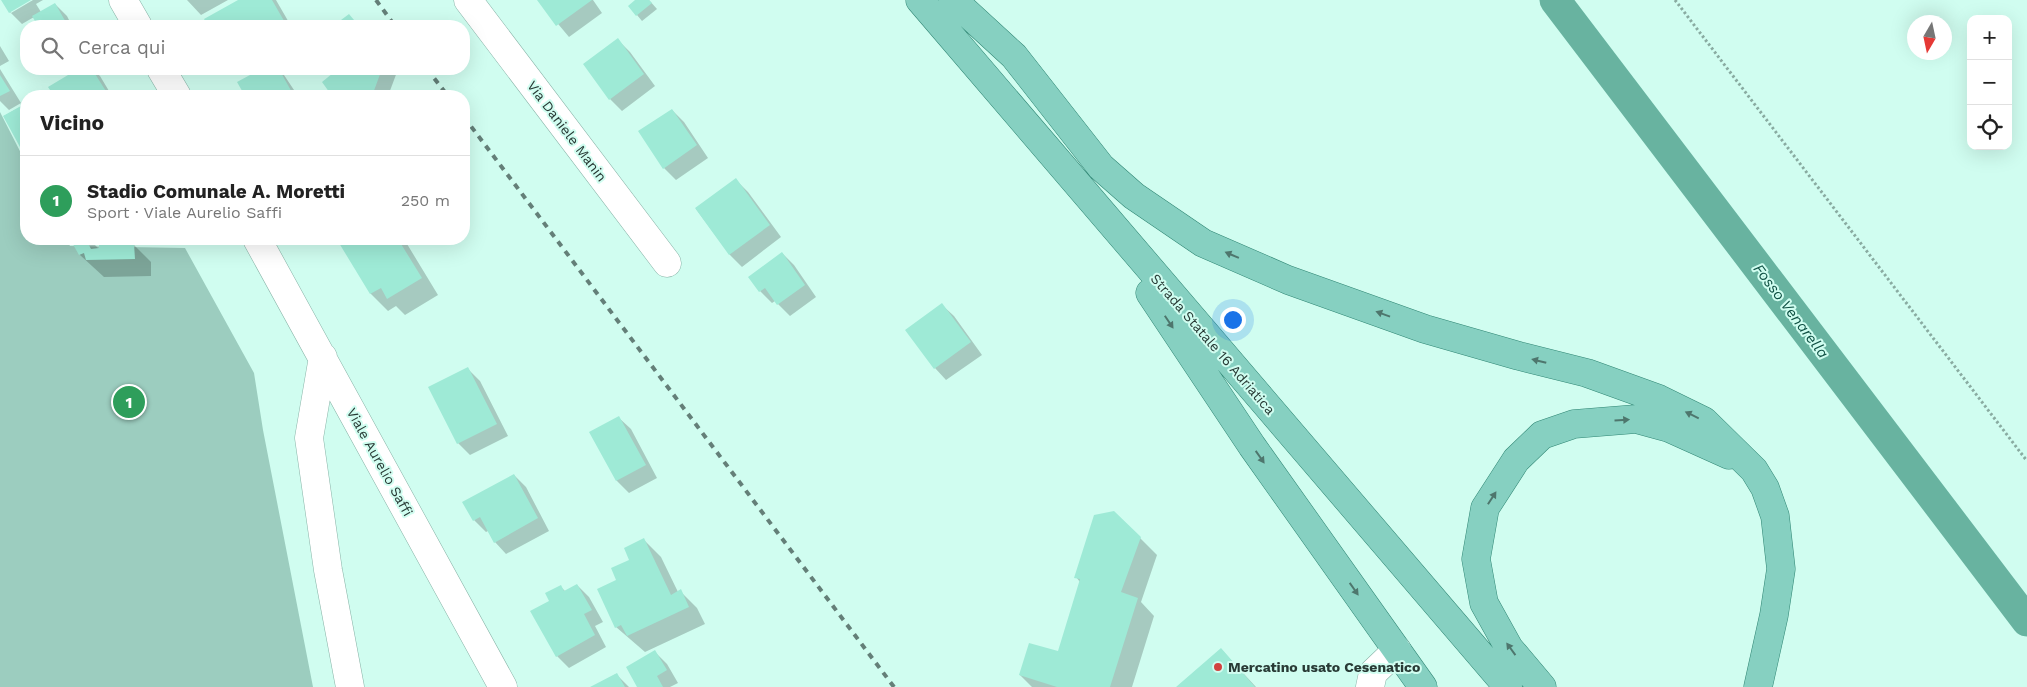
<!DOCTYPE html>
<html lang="it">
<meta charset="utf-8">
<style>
body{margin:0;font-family:"Work Sans",sans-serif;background:#f6f6f6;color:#222}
.controls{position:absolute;right:15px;top:15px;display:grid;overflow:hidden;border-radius:10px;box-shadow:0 5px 20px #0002}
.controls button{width:45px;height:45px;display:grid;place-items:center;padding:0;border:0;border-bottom:1px solid #e0e0e0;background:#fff;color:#222;font:25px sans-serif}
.compass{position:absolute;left:1907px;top:15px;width:45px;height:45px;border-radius:50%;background:#fff;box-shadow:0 5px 20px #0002;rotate:189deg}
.you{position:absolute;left:1232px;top:319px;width:18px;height:18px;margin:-12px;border:4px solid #fff;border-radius:50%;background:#1a73e8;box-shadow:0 0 0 8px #1a73e833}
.badge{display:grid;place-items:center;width:32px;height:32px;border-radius:50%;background:#d1423f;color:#fff;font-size:16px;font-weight:700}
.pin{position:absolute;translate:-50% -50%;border:2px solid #fff;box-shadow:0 1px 5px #0006}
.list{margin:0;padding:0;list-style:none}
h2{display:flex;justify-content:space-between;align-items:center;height:65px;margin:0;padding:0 20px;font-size:21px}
h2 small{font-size:16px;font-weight:400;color:#767676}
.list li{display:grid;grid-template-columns:32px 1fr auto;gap:15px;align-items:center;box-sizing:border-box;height:90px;padding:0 20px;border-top:1px solid #e0e0e0}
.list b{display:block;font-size:19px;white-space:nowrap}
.list p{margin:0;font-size:16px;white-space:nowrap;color:#767676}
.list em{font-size:16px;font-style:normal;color:#767676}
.icon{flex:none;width:28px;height:28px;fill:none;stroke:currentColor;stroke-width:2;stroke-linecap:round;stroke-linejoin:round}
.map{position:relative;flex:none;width:2027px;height:687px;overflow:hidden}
.search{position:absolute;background:#fff;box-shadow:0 5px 20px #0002;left:20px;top:20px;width:450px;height:55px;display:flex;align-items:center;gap:12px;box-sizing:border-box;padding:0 18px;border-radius:20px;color:#767676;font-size:19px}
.panel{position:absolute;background:#fff;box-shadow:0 5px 20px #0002;left:20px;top:90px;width:450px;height:155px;border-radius:20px}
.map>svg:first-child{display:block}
.green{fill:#9ccdbf}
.shadow{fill:#0003}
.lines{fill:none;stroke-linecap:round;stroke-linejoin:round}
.canal{stroke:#68b3a0;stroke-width:31}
.building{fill:#9eead6}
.minor-casing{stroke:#88b3a7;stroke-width:29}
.major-casing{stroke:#318775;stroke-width:29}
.path{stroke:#89aba1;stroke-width:3;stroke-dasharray:2.5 2.5;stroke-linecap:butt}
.minor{stroke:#fff;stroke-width:28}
.major{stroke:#86d0c1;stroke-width:28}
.rail{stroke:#647f78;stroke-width:4;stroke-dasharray:6 6;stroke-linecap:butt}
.oneway{fill:#4e766d}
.poi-dot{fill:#d1423f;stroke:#d0fdf0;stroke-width:2}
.labels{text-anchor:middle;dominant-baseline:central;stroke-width:4;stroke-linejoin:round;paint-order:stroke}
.street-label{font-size:14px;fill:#283a35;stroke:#d0fdf0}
.poi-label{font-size:14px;font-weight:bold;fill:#283a35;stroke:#d0fdf0;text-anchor:start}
.water-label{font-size:15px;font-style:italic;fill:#0f5043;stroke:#d0fdf0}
</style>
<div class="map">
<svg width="2027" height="687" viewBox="0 0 2027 687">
<rect width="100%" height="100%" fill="#d0fdf0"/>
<!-- green -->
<path class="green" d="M 0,112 L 26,163 L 26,239 L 66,239 L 70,246 L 185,248 L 254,373 L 263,430 L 313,687 L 0,687 Z"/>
<!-- shadow -->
<path class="shadow" d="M 2,0 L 28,0 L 11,10 L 11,13 L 33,0 L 43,0 L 36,4 L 41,12 L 55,4 L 67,16 L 72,26 L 39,26 L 34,17 L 22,24 L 10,12 Z
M 187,0 L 228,0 L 201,15 Z
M 241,0 L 276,0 L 291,26 L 209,26 L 205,20 Z
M 538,0 L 593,0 L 602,13 L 569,37 Z
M 637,0 L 649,0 L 657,9 L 642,21 L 637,15 Z
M 618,40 L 630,52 L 655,86 L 622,111 L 610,99 Z
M 0,46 L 9,61 L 0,66 Z
M 0,69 L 21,103 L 9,110 L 0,101 Z
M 81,69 L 93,69 L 100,76 L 112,96 L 56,96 L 50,87 Z
M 236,69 L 251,69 L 241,74 Z
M 264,69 L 280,69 L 298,96 L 246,96 L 239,83 Z
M 341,69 L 394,69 L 397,72 L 388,96 L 333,96 L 323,82 Z
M 20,107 L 26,113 L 26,156 L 4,116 Z
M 672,110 L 684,122 L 708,158 L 676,180 L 664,168 Z
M 736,180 L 748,192 L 781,237 L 742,267 L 730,255 L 696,209 Z
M 71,239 L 89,239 L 100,250 L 134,245 L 151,262 L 151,276 L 104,277 L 80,255 Z
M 348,239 L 404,239 L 438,295 L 405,315 L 396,306 L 388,311 L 371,294 L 340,243 Z
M 782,253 L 794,265 L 816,297 L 790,316 L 775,301 L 772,303 L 760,291 Z
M 942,305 L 954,316 L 982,355 L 946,380 L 935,368 Z
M 468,369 L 480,381 L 508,436 L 470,455 L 458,443 Z
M 619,418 L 631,429 L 657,478 L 629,493 L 617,481 L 591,433 Z
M 514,475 L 526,487 L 549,531 L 506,554 L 495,542 L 488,531 L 486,532 L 474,520 Z
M 1114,512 L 1157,555 L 1141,602 L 1154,616 L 1132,687 L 1032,687 L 1020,675 L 1059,653 L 1080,582 L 1076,577 Z
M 644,540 L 661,557 L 678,592 L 680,591 L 697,608 L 705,624 L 645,652 L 616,627 L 618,580 Z
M 577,585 L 589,597 L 603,622 L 595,626 L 606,647 L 569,668 L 557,656 L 551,602 L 560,586 L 566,592 Z
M 1221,649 L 1256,687 L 1177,687 Z
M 655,652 L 667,664 L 678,683 L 670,687 L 639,687 Z
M 616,674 L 629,687 L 593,687 Z"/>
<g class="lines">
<!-- canal -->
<path class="canal" d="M 1555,0 L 2027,621"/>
</g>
<!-- building -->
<path class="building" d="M 1,0 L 31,0 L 9,13 Z
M 238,0 L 272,0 L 287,26 L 208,26 L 204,19 Z
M 537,0 L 592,0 L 556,26 Z
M 635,0 L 649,0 L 652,3 L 636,16 L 628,6 Z
M 55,3 L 68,26 L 38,26 L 32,16 Z
M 349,14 L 359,26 L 333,26 Z
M 618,38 L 644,74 L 609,100 L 583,64 Z
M 78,69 L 92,69 L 109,96 L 54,96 L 48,87 Z
M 261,69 L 279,69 L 294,96 L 245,96 L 237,82 Z
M 338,69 L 382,69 L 372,96 L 332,96 L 322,82 Z
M 0,75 L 10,91 L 0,96 Z
M 21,106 L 26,116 L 26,158 L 3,116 Z
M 672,109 L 697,145 L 663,169 L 638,131 Z
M 736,178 L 770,225 L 729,255 L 695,208 Z
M 70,239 L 86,239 L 91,249 L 99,248 L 99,245 L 134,244 L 135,259 L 86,260 L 84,253 L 79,255 Z
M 345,239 L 398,239 L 422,278 L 387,299 L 381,288 L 370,294 L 339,243 Z
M 782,252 L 805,285 L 777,305 L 765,288 L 759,292 L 748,277 Z
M 942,303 L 971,342 L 934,369 L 905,330 Z
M 468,367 L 497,424 L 457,444 L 428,387 Z
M 619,416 L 646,465 L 616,481 L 589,432 Z
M 514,474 L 538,518 L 494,543 L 480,517 L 473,521 L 462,502 Z
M 1114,511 L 1141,537 L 1121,592 L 1138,598 L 1110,687 L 1057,687 L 1019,675 L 1029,643 L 1058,651 L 1080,579 L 1074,578 L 1094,515 Z
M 644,538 L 671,595 L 681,589 L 689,607 L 627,636 L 621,625 L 615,628 L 597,589 L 616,580 L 611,568 L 629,560 L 624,548 Z
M 577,584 L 592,610 L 584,614 L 595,635 L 556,657 L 530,611 L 549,601 L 545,593 L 561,585 L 564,591 Z
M 1221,648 L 1255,687 L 1176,687 Z
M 655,650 L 667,670 L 657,676 L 663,687 L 637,687 L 626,667 Z
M 617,673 L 625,687 L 590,687 Z"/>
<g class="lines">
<defs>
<path id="minor" d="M 123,0 L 138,26
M 468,0 L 667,263
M 161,69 L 177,96
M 257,239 L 503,687
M 323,357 L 309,438 L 328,570 L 350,687
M 1370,687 L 1373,673 L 1397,650"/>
<path id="major" d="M 920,0 L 1508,687
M 953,0 L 1014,56 L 1101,167 L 1134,196 L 1203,243 L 1288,280 L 1425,329 L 1519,356 L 1587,373 L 1659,399 L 1704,421 L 1754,470 L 1765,488 L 1775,516 L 1781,569 L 1774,615 L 1758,687
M 1150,293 L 1252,446 L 1423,687
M 1542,687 L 1509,648 L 1484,603 L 1476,559 L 1485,508 L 1516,460 L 1542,435 L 1574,424 L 1636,419 L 1669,428 L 1729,455"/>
</defs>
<!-- minor casing -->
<use href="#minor" class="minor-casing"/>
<!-- major casing -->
<use href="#major" class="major-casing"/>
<!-- path -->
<path class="path" d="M 1675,0 L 2027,461"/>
<!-- minor -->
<use href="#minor" class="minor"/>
<!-- major -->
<use href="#major" class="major"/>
<!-- rail -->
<path class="rail" d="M 376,0 L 395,26
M 427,69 L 448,96
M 464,117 L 894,687"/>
</g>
<!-- one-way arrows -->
<defs><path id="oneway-solid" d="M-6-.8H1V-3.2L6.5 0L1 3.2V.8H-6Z" transform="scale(1.25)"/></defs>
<g class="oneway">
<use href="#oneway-solid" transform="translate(1232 255) rotate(-157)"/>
<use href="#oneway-solid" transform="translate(1383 314) rotate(-160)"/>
<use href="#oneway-solid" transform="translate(1169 322) rotate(56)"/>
<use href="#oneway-solid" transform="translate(1539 361) rotate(-166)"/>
<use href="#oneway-solid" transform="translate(1692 415) rotate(-154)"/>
<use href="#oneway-solid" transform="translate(1622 420) rotate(-4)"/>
<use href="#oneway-solid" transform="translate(1260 457) rotate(55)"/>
<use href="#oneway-solid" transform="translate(1492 498) rotate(-57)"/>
<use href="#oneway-solid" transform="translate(1354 589) rotate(55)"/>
<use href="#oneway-solid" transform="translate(1511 649) rotate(-126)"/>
</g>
<!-- markers -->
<circle class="poi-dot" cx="1218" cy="667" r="5"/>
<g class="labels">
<!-- street labels -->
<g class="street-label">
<text transform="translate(567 131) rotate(53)">Via Daniele Manin</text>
<text transform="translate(1213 344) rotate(49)">Strada Statale 16 Adriatica</text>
<text transform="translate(380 462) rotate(61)">Viale Aurelio Saffi</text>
</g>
<!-- poi labels -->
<g class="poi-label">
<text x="1228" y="667">Mercatino usato Cesenatico</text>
</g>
<!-- water labels -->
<g class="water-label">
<text transform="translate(1791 311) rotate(53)">Fosso Venarella</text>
</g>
</g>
</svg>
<div class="controls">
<button>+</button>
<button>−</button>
<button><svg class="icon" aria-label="locate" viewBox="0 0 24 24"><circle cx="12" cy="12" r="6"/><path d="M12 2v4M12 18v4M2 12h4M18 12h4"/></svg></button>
</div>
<svg class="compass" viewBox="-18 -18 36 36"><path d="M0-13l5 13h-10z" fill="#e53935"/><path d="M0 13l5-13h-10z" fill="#767676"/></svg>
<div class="you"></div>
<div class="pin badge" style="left:129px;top:402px;background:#2e9e5b">1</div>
<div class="search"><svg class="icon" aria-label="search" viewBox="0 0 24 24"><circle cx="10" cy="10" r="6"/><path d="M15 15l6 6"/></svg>Cerca qui</div>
<section class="panel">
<h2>Vicino<small></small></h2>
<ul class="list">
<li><span class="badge" style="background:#2e9e5b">1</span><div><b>Stadio Comunale A. Moretti</b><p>Sport · Viale Aurelio Saffi</p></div><em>250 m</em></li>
</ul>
</section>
</div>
